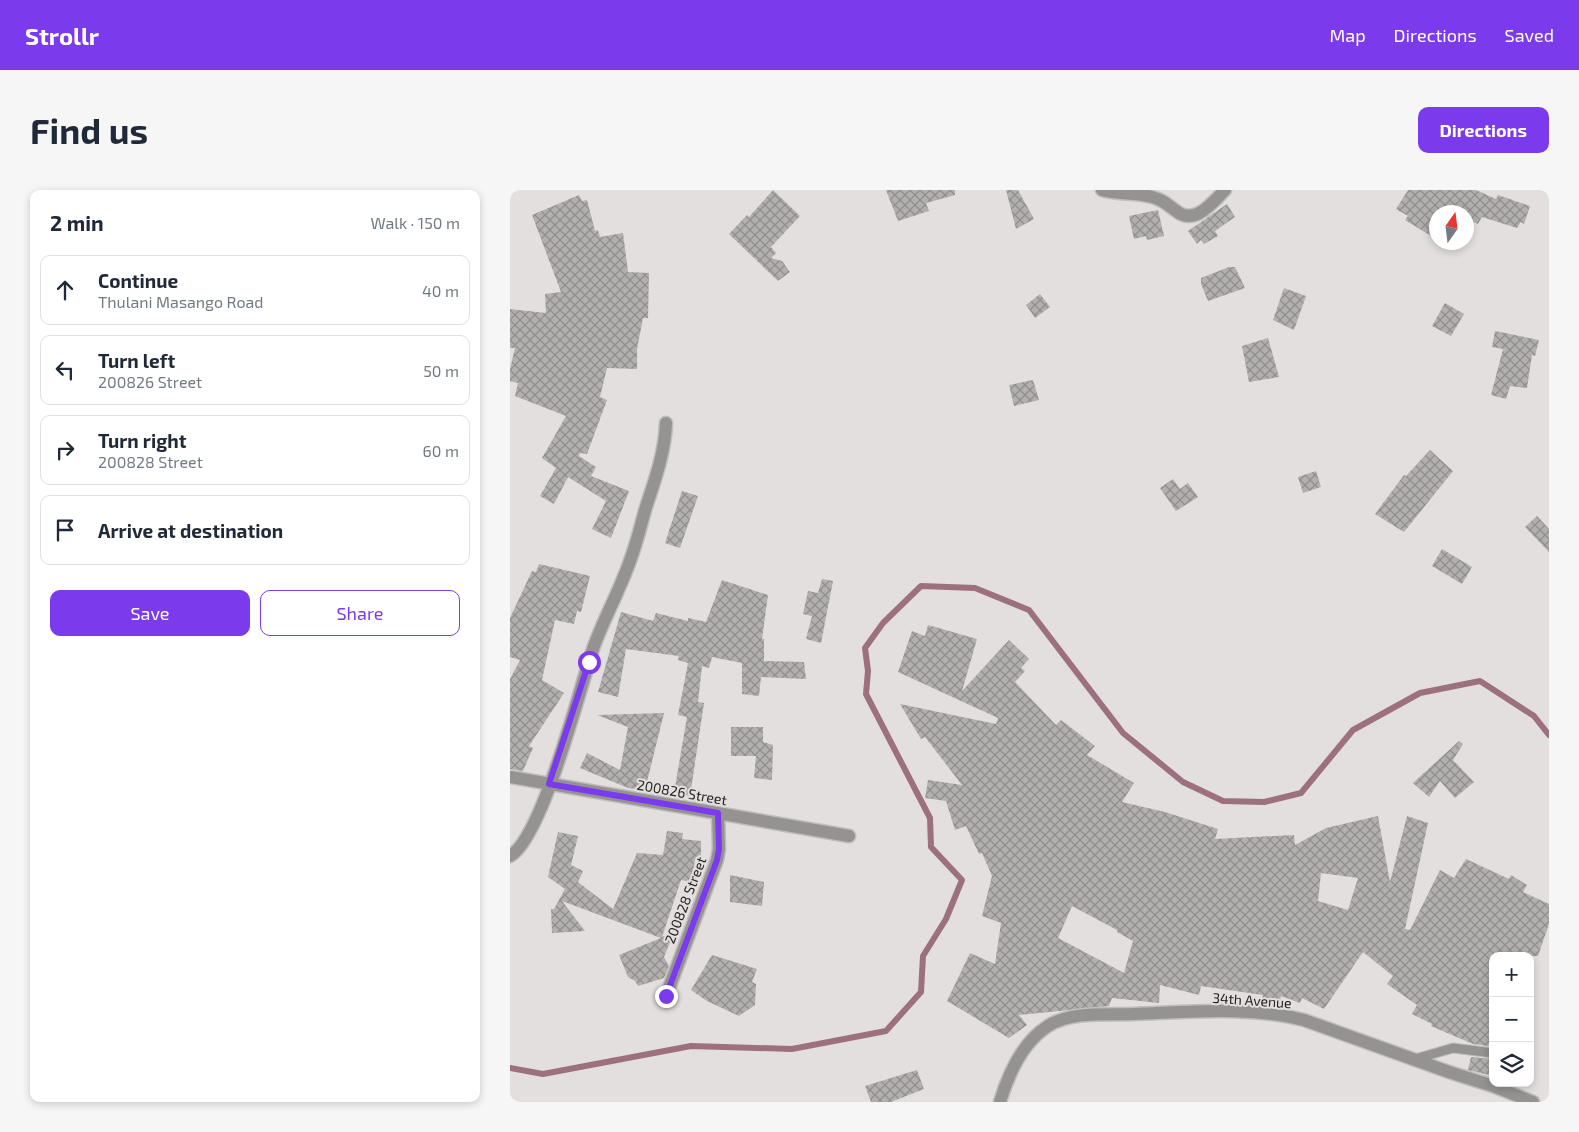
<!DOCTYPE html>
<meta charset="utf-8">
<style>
body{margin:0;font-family:"Exo 2",sans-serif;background:#f6f6f7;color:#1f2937}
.controls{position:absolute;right:15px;bottom:15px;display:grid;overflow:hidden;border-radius:10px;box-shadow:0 2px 8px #0003}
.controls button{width:45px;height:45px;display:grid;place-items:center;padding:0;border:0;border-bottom:1px solid #e0e1e3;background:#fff;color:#1f2937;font:25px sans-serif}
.compass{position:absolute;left:919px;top:15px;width:45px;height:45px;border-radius:50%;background:#fff;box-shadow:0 2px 8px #0003;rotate:14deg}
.stop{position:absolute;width:15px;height:15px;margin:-11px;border:4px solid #7c3aed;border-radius:50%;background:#fff}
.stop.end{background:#7c3aed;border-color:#fff;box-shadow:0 1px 5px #0008}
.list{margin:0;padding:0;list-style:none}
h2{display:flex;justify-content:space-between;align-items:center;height:65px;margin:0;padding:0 20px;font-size:21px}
h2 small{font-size:16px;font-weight:400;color:#747a83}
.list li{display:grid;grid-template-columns:32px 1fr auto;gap:15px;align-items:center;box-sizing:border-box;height:70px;margin:0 10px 10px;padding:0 10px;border:1px solid #e0e1e3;border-radius:10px}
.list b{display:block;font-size:19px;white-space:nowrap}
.list p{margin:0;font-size:16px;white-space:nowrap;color:#747a83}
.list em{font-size:16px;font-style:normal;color:#747a83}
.actions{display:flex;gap:10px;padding:15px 20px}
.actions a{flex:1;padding:11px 0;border:1px solid #7c3aed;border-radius:10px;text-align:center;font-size:18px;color:#7c3aed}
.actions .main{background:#7c3aed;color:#fff}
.icon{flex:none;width:28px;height:28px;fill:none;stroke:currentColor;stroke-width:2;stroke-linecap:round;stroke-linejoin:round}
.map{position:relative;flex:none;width:1039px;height:912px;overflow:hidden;border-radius:10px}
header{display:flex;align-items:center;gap:30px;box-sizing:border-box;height:70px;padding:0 25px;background:#7c3aed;color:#fff}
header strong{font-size:24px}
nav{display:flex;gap:28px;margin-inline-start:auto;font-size:18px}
.intro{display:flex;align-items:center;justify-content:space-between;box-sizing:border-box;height:120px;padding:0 30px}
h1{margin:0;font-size:35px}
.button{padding:12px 22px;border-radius:10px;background:#7c3aed;color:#fff;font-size:18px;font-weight:700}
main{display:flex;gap:30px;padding:0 30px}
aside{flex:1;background:#fff;border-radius:10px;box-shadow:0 2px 8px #0003}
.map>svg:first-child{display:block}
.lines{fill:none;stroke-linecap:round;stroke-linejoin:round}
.stream{stroke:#9d7080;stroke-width:6}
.building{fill:url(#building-cross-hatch);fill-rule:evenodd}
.service-casing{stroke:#c1bdbc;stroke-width:11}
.minor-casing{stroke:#c1bdbc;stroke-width:15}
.service{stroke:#949392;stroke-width:9}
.minor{stroke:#949392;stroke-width:12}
.route{stroke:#7c3aed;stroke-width:6}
.labels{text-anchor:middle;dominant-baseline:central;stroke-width:4;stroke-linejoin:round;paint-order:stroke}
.street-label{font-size:14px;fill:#242222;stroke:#e3dfde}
</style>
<header>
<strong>Strollr</strong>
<nav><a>Map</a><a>Directions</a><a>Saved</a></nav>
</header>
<div class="intro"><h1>Find us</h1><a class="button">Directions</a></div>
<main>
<aside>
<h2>2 min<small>Walk · 150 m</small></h2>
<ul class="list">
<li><svg class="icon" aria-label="ahead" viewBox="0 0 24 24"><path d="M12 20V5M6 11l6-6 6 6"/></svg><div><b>Continue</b><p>Thulani Masango Road</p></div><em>40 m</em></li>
<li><svg class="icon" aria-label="left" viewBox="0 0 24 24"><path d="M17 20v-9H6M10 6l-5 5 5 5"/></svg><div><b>Turn left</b><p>200826 Street</p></div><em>50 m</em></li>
<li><svg class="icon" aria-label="right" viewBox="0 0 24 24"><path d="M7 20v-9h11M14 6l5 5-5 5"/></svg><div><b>Turn right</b><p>200828 Street</p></div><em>60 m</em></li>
<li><svg class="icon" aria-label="arrive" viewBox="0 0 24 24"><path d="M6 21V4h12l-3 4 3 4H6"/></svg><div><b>Arrive at destination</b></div></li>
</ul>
<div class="actions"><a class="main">Save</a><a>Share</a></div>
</aside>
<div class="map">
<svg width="1039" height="912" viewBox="0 0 1039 912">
<defs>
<pattern id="building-cross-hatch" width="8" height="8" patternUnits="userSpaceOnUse" patternTransform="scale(1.25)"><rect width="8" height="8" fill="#b3afaf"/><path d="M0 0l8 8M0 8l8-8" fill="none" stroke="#918e8e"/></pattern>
</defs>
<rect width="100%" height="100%" fill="#e3dfde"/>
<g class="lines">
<!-- stream -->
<path class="stream" d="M 0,878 L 33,884 L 181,856 L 282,859 L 376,841 L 411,802 L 413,766 L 436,729 L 452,690 L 421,657 L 420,628 L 356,504 L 358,481 L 355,458 L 373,433 L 411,396 L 465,398 L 519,420 L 613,543 L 673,592 L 713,611 L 754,612 L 791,603 L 843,540 L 910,503 L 970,491 L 1024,526 L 1039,545"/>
</g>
<!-- building -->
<path class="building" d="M 263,0 L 290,26 L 261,57 L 266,63 L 261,68 L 272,71 L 280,82 L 268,91 L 219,44 L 237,25 L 239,27 Z
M 376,0 L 445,0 L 445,5 L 416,13 L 419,21 L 388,31 Z
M 496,0 L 508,0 L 524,29 L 506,39 Z
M 898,0 L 966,0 L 986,9 L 988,5 L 1020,16 L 1014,34 L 1011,32 L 1007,38 L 972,27 L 968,34 L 959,30 L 958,33 L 956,22 L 926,22 L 926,49 L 895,30 L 898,26 L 886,19 Z
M 69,5 L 72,11 L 77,10 L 85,41 L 88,40 L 90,47 L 113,43 L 118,82 L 139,83 L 138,128 L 133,128 L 127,159 L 127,179 L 97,178 L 90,207 L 97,210 L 77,264 L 70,263 L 69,266 L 86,277 L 81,286 L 119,301 L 101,348 L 82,339 L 96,311 L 58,287 L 44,314 L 30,306 L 46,278 L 32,268 L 56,226 L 5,206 L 8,193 L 0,191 L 0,179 L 5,158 L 0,158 L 0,119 L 36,123 L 35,104 L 51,102 L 22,25 Z
M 717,14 L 725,27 L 705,41 L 708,46 L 694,54 L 691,50 L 687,54 L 678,41 Z
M 648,20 L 654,46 L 637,50 L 636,46 L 624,49 L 619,26 Z
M 725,77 L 735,98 L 698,111 L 691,94 L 691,88 L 719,77 Z
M 774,98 L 796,106 L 784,140 L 763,130 Z
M 530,104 L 540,117 L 525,128 L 516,115 Z
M 935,113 L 954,124 L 941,146 L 922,136 Z
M 985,141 L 1029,150 L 1025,166 L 1022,165 L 1017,198 L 1000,196 L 996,209 L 981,205 L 993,159 L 982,157 Z
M 758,148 L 769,187 L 739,192 L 732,156 Z
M 523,190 L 529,210 L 504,216 L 499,195 Z
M 920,260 L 943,281 L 894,342 L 865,324 L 894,285 L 896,286 Z
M 806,281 L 811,297 L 793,303 L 788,287 Z
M 663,289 L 670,299 L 678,293 L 688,307 L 666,321 L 650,298 Z
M 172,301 L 188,306 L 170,358 L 155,353 Z
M 1027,326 L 1039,339 L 1039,362 L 1015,337 Z
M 932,359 L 962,377 L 952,394 L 922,376 Z
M 29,374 L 80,386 L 71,422 L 67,421 L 64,434 L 45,430 L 32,490 L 54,503 L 19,556 L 23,558 L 13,581 L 0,579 L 0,489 L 10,470 L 0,467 L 0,428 L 22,381 L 26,382 Z
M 312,389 L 323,391 L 311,453 L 296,449 L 302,426 L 293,424 L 298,401 L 308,403 Z
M 212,390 L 258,405 L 252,449 L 254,449 L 254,471 L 294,472 L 296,489 L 251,487 L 249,506 L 232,504 L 232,473 L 202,467 L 199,478 L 192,476 L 188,512 L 194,513 L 180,606 L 164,603 L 177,527 L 168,525 L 178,473 L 168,470 L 169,466 L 116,459 L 108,507 L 88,502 L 111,422 L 143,431 L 146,423 L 178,431 L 178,428 L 196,432 Z
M 418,435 L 467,449 L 452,501 L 499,450 L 519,469 L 511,478 L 515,481 L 505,492 L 546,535 L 551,530 L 585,556 L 577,565 L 624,593 L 612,612 L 655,622 L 708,639 L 705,649 L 784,645 L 785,655 L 816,638 L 868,626 L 880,692 L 897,626 L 918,633 L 895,739 L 900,740 L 930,680 L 944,688 L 956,669 L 999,689 L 1001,685 L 1017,695 L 1013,702 L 1039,714 L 1039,734 L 1028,766 L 983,766 L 983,845 L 978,856 L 963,854 L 921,836 L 922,834 L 902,824 L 907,815 L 877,794 L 883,786 L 853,762 L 814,819 L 792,808 L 790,813 L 771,806 L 769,816 L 751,813 L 753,805 L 691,796 L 689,805 L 650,795 L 649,813 L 602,808 L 599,816 L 509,825 L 517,835 L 499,848 L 437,811 L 460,763 L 485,774 L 491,733 L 472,726 L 482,686 L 472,663 L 469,664 L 456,636 L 445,640 L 436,611 L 415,608 L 418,590 L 452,595 L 415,547 L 411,549 L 390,514 L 486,534 L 488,528 L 388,482 L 402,441 L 415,446 ZM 811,683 L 848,688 L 838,720 L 808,711 ZM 562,716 L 607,740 L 607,742 L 623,751 L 614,783 L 548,748 Z
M 154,523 L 135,600 L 118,598 L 70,578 L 77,563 L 110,580 L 118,537 L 87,525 Z
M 221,537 L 253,537 L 253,552 L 263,555 L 262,590 L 244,588 L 246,566 L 221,566 Z
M 949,551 L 953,554 L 943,570 L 964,592 L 945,608 L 930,591 L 919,607 L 903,593 Z
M 157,641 L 173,643 L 172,649 L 191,651 L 191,670 L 185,670 L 181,692 L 171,690 L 152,747 L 164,742 L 154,767 L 159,776 L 154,788 L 128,796 L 125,791 L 118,787 L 109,765 L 151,748 L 52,711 L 75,741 L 42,743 L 41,719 L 44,719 L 55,699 L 38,687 L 48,642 L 68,646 L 61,675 L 73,681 L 68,692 L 103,719 L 127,663 L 153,665 Z
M 220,685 L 254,692 L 252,716 L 220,712 Z
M 202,765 L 247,779 L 242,792 L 246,794 L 245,815 L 229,826 L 197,811 L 181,800 Z
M 961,867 L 983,869 L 983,886 L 958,880 Z
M 407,880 L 414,899 L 381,912 L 361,912 L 355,896 Z"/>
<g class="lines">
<defs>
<path id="service" d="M 905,869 L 943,858 L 983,863"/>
<path id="minor" d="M 592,0 C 609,5 625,2 642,7 C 651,9 657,14 665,20 C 684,37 702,13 715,0
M 0,587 L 339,646
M 0,666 C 33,647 70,497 84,456 C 95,426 111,398 121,368 C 127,352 131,334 136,317 C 145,290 155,262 156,233
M 156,806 L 207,670 L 209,659 L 208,623
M 490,912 C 498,885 513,852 538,836 C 561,821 597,825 624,824 C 680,822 739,816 794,830 L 939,882 L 983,896 L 1023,912"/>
</defs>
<!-- service casing -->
<use href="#service" class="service-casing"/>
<!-- minor casing -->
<use href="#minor" class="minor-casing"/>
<!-- service -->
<use href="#service" class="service"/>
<!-- minor -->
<use href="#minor" class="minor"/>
</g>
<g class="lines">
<!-- route -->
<path class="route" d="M 79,472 L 39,594 L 208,623 L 209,659 L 207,670 L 156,806"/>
</g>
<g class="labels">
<!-- street labels -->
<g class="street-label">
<text transform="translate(172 602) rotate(10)">200826 Street</text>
<text transform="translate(175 710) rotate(-69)">200828 Street</text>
<text transform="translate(742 810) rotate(4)">34th Avenue</text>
</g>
</g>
</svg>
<div class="controls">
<button>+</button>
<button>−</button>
<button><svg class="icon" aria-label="layers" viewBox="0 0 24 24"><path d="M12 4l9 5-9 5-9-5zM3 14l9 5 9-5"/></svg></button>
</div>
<svg class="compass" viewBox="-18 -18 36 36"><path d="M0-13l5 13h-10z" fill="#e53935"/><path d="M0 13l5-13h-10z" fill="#747a83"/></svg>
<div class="stop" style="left:79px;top:472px"></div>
<div class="stop end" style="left:156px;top:806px"></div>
</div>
</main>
